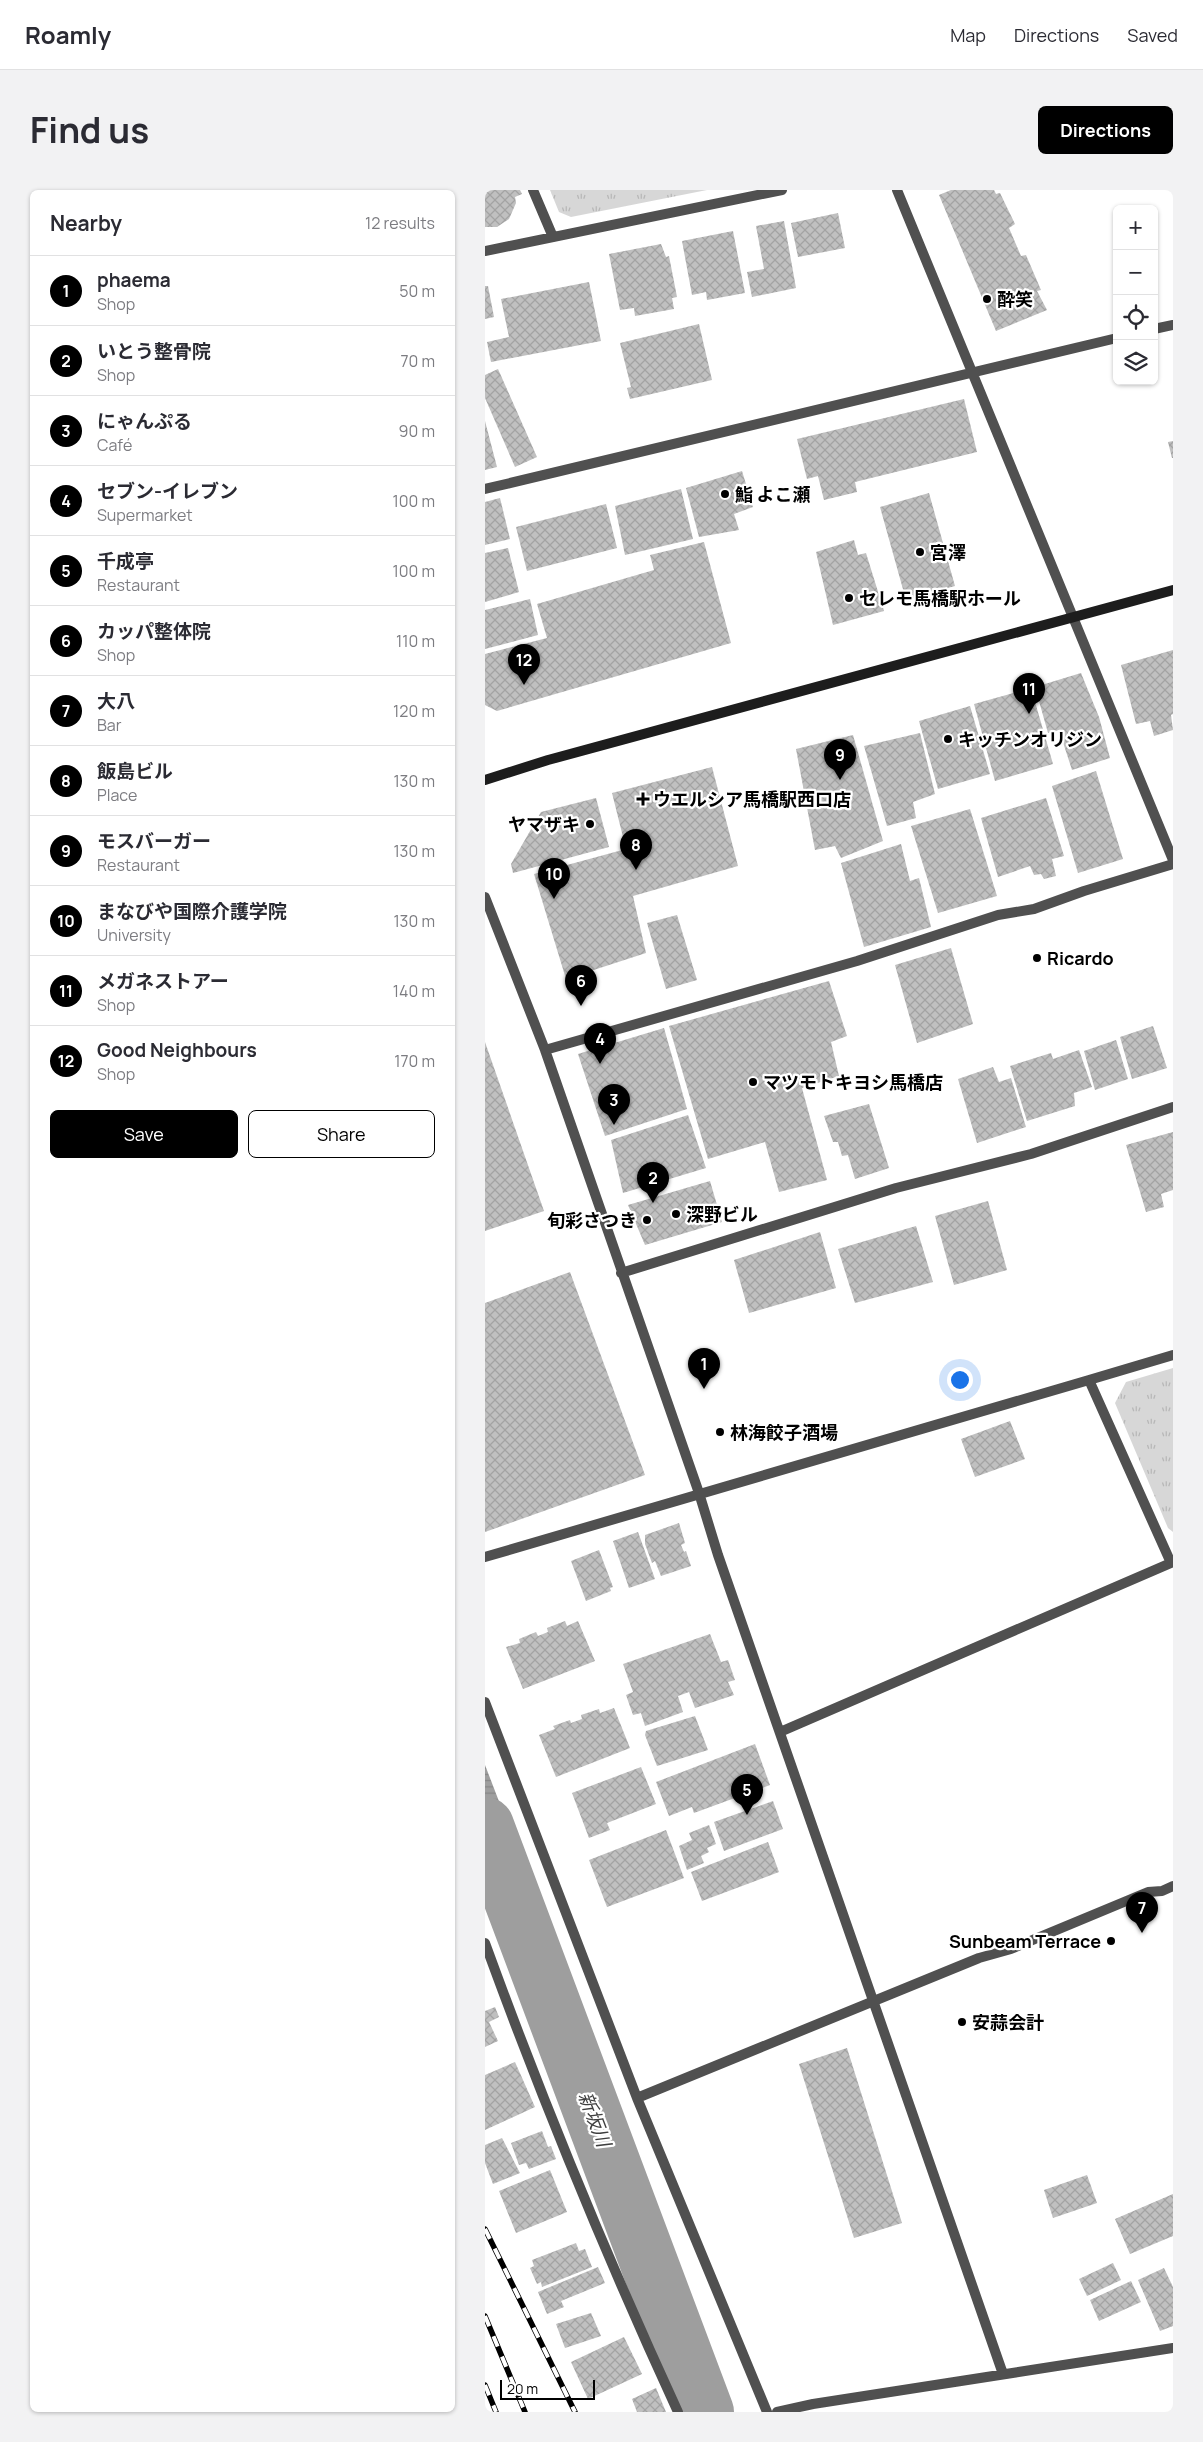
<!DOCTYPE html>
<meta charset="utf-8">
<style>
body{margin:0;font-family:Manrope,"Noto Sans JP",sans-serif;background:#f2f2f3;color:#2b2b33}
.controls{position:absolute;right:15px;top:15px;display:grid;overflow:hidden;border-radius:8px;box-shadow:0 1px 4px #0004}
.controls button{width:45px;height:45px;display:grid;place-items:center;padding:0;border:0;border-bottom:1px solid #e1e1e2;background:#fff;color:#2b2b33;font:25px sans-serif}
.scale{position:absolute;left:15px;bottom:12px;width:95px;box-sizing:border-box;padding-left:5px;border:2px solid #000;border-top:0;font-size:14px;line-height:18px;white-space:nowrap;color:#000;-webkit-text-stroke:4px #fff;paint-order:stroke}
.you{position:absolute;left:474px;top:1189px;width:18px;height:18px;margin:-12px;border:4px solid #fff;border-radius:50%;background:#1a73e8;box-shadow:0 0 0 8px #1a73e833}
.badge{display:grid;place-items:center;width:32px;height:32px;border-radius:50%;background:#000;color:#fff;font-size:16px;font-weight:700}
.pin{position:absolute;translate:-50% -41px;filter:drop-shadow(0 1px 2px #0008)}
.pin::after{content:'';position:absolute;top:26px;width:18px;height:15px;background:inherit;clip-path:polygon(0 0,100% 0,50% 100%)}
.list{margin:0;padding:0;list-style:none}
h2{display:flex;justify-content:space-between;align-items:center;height:65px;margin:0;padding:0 20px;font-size:21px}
h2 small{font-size:16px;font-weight:400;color:#7c7c81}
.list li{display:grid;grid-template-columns:32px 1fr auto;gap:15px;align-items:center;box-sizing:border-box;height:70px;padding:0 20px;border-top:1px solid #e1e1e2}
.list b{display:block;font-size:19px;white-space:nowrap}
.list p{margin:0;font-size:16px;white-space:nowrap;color:#7c7c81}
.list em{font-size:16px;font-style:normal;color:#7c7c81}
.actions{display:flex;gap:10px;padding:15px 20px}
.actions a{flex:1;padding:11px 0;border:1px solid #000;border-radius:8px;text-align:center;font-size:18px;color:#000}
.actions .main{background:#000;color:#fff}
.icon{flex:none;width:28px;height:28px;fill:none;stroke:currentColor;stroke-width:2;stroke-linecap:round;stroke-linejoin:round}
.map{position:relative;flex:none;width:688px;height:2222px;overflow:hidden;border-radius:8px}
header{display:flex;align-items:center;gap:30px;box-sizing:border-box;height:70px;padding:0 25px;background:#fff;border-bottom:1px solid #e1e1e2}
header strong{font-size:24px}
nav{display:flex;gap:28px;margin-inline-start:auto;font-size:18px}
.intro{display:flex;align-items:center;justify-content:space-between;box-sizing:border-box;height:120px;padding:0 30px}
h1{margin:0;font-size:35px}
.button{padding:12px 22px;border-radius:8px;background:#000;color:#fff;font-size:18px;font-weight:700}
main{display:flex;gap:30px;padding:0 30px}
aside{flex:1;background:#fff;border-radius:8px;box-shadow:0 1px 4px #0004}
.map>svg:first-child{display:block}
.park{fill:url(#park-tufts)}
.water{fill:url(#water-rules)}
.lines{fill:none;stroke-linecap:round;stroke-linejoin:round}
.river{stroke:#9e9e9e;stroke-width:58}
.building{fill:url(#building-cross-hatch)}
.street{stroke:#505050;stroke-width:10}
.secondary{stroke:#1d1d1d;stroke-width:10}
.rail-casing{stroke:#000;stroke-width:5.5}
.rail{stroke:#fff;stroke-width:4;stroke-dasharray:11;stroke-linecap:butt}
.poi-dot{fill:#000;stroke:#fff;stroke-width:2}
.labels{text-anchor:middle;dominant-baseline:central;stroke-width:4.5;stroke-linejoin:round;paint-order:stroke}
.poi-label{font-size:18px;font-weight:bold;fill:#000;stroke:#fff;text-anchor:start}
.water-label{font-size:19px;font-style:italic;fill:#3f3f3f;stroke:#fff}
</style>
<header>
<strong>Roamly</strong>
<nav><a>Map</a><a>Directions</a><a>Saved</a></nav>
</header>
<div class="intro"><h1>Find us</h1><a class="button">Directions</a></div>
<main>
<aside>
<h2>Nearby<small>12 results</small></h2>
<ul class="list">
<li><span class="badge">1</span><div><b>phaema</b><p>Shop</p></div><em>50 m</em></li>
<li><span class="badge">2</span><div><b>いとう整骨院</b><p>Shop</p></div><em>70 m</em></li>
<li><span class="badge">3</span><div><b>にゃんぷる</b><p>Café</p></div><em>90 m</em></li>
<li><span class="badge">4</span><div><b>セブン-イレブン</b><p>Supermarket</p></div><em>100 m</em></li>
<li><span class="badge">5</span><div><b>千成亭</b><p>Restaurant</p></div><em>100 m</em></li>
<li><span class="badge">6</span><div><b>カッパ整体院</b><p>Shop</p></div><em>110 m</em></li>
<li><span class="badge">7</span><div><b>大八</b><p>Bar</p></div><em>120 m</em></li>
<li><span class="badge">8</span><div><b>飯島ビル</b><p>Place</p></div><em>130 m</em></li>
<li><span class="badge">9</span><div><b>モスバーガー</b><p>Restaurant</p></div><em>130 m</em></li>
<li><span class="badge">10</span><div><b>まなびや国際介護学院</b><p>University</p></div><em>130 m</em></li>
<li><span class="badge">11</span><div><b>メガネストアー</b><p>Shop</p></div><em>140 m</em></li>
<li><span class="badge">12</span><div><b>Good Neighbours</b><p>Shop</p></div><em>170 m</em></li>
</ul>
<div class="actions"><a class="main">Save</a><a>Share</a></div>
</aside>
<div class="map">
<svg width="688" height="2222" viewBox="0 0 688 2222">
<defs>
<pattern id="park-tufts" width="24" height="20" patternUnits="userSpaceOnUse" patternTransform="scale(1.25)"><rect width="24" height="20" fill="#d7d7d7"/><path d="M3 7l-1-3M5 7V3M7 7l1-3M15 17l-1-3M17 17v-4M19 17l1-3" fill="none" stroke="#b7b7b7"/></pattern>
<pattern id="water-rules" width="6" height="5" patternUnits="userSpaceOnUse" patternTransform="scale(1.25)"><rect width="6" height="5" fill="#9e9e9e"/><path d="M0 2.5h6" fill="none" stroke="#868686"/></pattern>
<pattern id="building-cross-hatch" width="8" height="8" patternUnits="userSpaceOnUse" patternTransform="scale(1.25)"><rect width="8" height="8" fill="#c0c0c0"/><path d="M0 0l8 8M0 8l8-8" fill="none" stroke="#a3a3a3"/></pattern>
</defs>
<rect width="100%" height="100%" fill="#fff"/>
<!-- park -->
<path class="park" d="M 65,0 L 222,0 L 86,27 L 74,22 Z
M 688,1178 L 688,1342 L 683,1338 L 630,1213 L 641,1192 Z"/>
<!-- water -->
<path class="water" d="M 0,1575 L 57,1723 L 15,1731 L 0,1693 Z"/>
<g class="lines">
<!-- river -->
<path class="river" d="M 0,1636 L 220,2222"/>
</g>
<!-- building -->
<path class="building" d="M 0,0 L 35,0 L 37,4 L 30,7 L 31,13 L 24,29 L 12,37 L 0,37 Z
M 466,0 L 509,0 L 511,4 L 515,3 L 530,34 L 524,38 L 536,66 L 541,65 L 556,100 L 552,101 L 562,120 L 511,141 L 454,5 Z
M 353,23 L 360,58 L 313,67 L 306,33 Z
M 299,31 L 311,98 L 267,107 L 262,82 L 279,79 L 271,36 Z
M 248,41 L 260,103 L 222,110 L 221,102 L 207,105 L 197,51 Z
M 176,54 L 181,67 L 184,66 L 192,107 L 187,108 L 189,119 L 150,126 L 149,118 L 135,120 L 124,64 Z
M 104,92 L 116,151 L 6,172 L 2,152 L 24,147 L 16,109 Z
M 0,96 L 3,96 L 9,127 L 0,129 Z
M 214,134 L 227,190 L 145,209 L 142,198 L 146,197 L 135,153 Z
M 13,179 L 52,267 L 30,277 L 0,208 L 0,185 Z
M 479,209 L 492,262 L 370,292 L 372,302 L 339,310 L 333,286 L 322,289 L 312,249 Z
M 0,231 L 12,277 L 0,280 Z
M 688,251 L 688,268 L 687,268 L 683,252 Z
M 257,281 L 268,317 L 249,324 L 254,340 L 214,347 L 201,298 Z
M 196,299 L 208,349 L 140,365 L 130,316 Z
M 444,303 L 470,396 L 421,410 L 395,317 Z
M 15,308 L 25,349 L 0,355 L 0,312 Z
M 121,314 L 132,358 L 42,381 L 31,337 Z
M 369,350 L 373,365 L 381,363 L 399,421 L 348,435 L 331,362 Z
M 219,352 L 246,453 L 12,521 L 0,515 L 0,464 L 62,448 L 52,414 L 169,380 L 165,365 Z
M 23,358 L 34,402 L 0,412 L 0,363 Z
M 45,409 L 53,445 L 0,459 L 0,420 Z
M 688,460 L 688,524 L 686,525 L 688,540 L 669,546 L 665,531 L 651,534 L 636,475 Z
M 596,483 L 614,527 L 625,568 L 587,580 L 574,540 L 563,543 L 550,497 Z
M 546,498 L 568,574 L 510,591 L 489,514 Z
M 485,516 L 505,584 L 453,599 L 434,531 Z
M 435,543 L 450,604 L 428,612 L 431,628 L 402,636 L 379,556 Z
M 368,545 L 398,651 L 356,668 L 350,656 L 330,660 L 311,559 Z
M 227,577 L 253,676 L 148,706 L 161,763 L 81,789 L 49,684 L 141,659 L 127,603 Z
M 611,581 L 638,669 L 593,683 L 567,596 Z
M 111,608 L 124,657 L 28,683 L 26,674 L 56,622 Z
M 561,608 L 579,666 L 567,669 L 571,686 L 559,689 L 556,684 L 549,685 L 545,676 L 513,687 L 496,628 Z
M 485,619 L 512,706 L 453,723 L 426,636 Z
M 416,654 L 425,691 L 434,688 L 446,737 L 379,757 L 356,673 Z
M 192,725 L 212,790 L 181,799 L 162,733 Z
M 466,758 L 488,834 L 432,853 L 410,775 Z
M 344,791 L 362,846 L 346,852 L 354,886 L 317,898 L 342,990 L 294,1002 L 280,952 L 223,969 L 184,836 Z
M 668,836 L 682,878 L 647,889 L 635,847 Z
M 179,838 L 202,919 L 120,946 L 93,864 Z
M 631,850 L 643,889 L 610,900 L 599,861 Z
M 0,852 L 59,1021 L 0,1041 Z
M 594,860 L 607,897 L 589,903 L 590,916 L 542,931 L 525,876 L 566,863 L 568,869 Z
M 508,877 L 514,892 L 526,888 L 541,937 L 492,953 L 473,889 Z
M 384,914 L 404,978 L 370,989 L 363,965 L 357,966 L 353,952 L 348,952 L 339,926 Z
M 203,925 L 221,978 L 138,1003 L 126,950 Z
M 688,942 L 688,1000 L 676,1004 L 679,1017 L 661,1022 L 641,955 Z
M 225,991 L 237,1032 L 160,1055 L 143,1015 Z
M 503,1011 L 522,1080 L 469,1095 L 450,1026 Z
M 431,1036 L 448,1092 L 370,1113 L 353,1059 Z
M 335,1042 L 351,1098 L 264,1123 L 249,1070 Z
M 85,1082 L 160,1285 L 0,1342 L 0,1113 Z
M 525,1231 L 540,1269 L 490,1287 L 476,1249 Z
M 194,1333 L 200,1353 L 196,1355 L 199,1362 L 201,1361 L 206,1376 L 176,1386 L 170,1371 L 167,1373 L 160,1354 L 160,1345 Z
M 153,1342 L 170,1389 L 144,1398 L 128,1351 Z
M 114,1360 L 128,1397 L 125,1398 L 126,1401 L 101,1411 L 86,1371 Z
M 80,1431 L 82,1436 L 93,1431 L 110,1471 L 38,1499 L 21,1457 L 35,1453 L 34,1449 L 51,1442 L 53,1446 L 63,1442 L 62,1438 Z
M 225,1444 L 236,1472 L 243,1470 L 250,1490 L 243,1492 L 249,1505 L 210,1518 L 204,1502 L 193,1506 L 198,1522 L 160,1536 L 156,1523 L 148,1525 L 141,1505 L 148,1502 L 138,1474 Z
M 129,1518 L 145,1558 L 71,1587 L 54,1545 L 70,1539 L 68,1536 L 85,1530 L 86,1533 L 97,1529 L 96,1525 L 114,1519 L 115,1523 Z
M 210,1526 L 223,1560 L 172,1576 L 160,1545 L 161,1541 Z
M 270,1554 L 285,1595 L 209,1623 L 207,1617 L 184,1626 L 171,1592 Z
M 156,1577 L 171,1614 L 122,1633 L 125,1640 L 104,1648 L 87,1603 Z
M 288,1611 L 298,1639 L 239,1661 L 229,1632 Z
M 224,1635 L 231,1654 L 222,1658 L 224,1662 L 216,1666 L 219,1673 L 202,1680 L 194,1656 L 207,1650 L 204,1643 Z
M 181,1640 L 199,1688 L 122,1717 L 104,1670 Z
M 283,1652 L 294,1682 L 217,1711 L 206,1682 Z
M 10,1817 L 14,1827 L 4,1832 L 13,1851 L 0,1857 L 0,1821 Z
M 362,1858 L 417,2033 L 369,2048 L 314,1874 Z
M 30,1872 L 50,1917 L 0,1940 L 0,1885 Z
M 57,1941 L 63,1957 L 66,1956 L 71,1969 L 44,1979 L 41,1973 L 34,1975 L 26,1953 Z
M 17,1948 L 35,1983 L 8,1994 L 0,1973 L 0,1955 Z
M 65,1980 L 82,2022 L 31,2043 L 14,2001 Z
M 602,1985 L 612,2013 L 568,2028 L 559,2000 Z
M 688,2004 L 688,2046 L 645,2064 L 630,2029 Z
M 91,2053 L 94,2061 L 100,2059 L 107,2077 L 57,2097 L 56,2092 L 52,2094 L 45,2078 L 49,2076 L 47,2070 Z
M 628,2073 L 636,2090 L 602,2106 L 594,2089 Z
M 113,2077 L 120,2093 L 76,2111 L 79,2117 L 62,2124 L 53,2102 Z
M 679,2078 L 688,2097 L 688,2136 L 675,2141 L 653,2090 Z
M 646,2091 L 656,2112 L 614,2131 L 605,2110 Z
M 106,2123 L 116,2146 L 80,2158 L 71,2134 Z
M 139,2147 L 157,2184 L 103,2209 L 86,2172 Z
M 171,2198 L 181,2222 L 152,2222 L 147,2209 Z"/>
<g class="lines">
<!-- street -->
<path class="street" d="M 48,0 L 68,47
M 412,0 L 688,670
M 0,61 L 297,0
M 669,139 L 688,135
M 0,299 L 632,148
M 0,707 L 60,860 L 214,1303 L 233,1365 L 518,2184
M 60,860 L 372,771 L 513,725 L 549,719 L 599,701 L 688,674
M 136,1083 L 411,998 L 546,964 L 688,917
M 0,1367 L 604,1190
M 686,1373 L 604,1190 L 688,1165
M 0,1512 L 152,1908 L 282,2222
M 295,1542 L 688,1372
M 0,1753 C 58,1912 122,2068 193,2222
M 152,1908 L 494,1768 L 526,1759 L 663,1702 L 677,1701 L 688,1696
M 292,2222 L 328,2214 L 688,2158"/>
<!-- secondary -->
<path class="secondary" d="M 0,590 L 63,570 L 688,400"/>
<defs>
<path id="rail" d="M 0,2039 L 90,2222
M 0,2126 L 40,2222
M 0,2195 L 11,2222"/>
</defs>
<!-- rail casing -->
<use href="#rail" class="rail-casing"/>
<!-- rail -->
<use href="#rail" class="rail"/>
</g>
<!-- markers -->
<g class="poi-dot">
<circle cx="502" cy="109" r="5"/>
<circle cx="240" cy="304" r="5"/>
<circle cx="435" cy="362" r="5"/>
<circle cx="364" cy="408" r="5"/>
<circle cx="463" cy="549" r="5"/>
<path d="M155.5 601.5h5v5h5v5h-5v5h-5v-5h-5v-5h5z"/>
<circle cx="105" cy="634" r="5"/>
<circle cx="552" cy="768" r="5"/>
<circle cx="268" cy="892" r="5"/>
<circle cx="191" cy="1024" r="5"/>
<circle cx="162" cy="1030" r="5"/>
<circle cx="235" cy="1242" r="5"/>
<circle cx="626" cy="1751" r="5"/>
<circle cx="477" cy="1832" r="5"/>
</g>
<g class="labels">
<!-- poi labels -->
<g class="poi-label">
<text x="512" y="109">酔笑</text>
<text x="250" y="304">鮨 よこ瀬</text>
<text x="445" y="362">宮澤</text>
<text x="374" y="408">セレモ馬橋駅ホール</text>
<text x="473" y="549">キッチンオリジン</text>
<text x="168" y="609">ウエルシア馬橋駅西口店</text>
<text x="95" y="634" text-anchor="end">ヤマザキ</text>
<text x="562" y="768">Ricardo</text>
<text x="278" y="892">マツモトキヨシ馬橋店</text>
<text x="201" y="1024">深野ビル</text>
<text x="152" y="1030" text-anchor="end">旬彩さつき</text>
<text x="245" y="1242">林海餃子酒場</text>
<text x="616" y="1751" text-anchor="end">Sunbeam Terrace</text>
<text x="487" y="1832">安蒜会計</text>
</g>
<!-- water labels -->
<g class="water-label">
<text transform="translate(110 1929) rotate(69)">新坂川</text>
</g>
</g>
</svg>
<div class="controls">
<button>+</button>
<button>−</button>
<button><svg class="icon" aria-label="locate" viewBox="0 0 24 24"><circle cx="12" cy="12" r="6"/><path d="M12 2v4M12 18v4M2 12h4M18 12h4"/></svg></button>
<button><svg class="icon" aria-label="layers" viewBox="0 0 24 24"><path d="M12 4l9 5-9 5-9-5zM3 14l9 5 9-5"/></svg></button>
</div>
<div class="scale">20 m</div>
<div class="you"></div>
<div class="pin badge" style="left:219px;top:1199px">1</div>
<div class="pin badge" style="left:168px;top:1013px">2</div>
<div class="pin badge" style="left:129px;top:935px">3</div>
<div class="pin badge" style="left:115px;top:874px">4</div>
<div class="pin badge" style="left:262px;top:1625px">5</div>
<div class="pin badge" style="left:96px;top:816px">6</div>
<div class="pin badge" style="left:657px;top:1743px">7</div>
<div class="pin badge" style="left:151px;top:680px">8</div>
<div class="pin badge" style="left:355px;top:590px">9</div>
<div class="pin badge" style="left:69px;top:709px">10</div>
<div class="pin badge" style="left:544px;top:524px">11</div>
<div class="pin badge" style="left:39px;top:495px">12</div>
</div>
</main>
